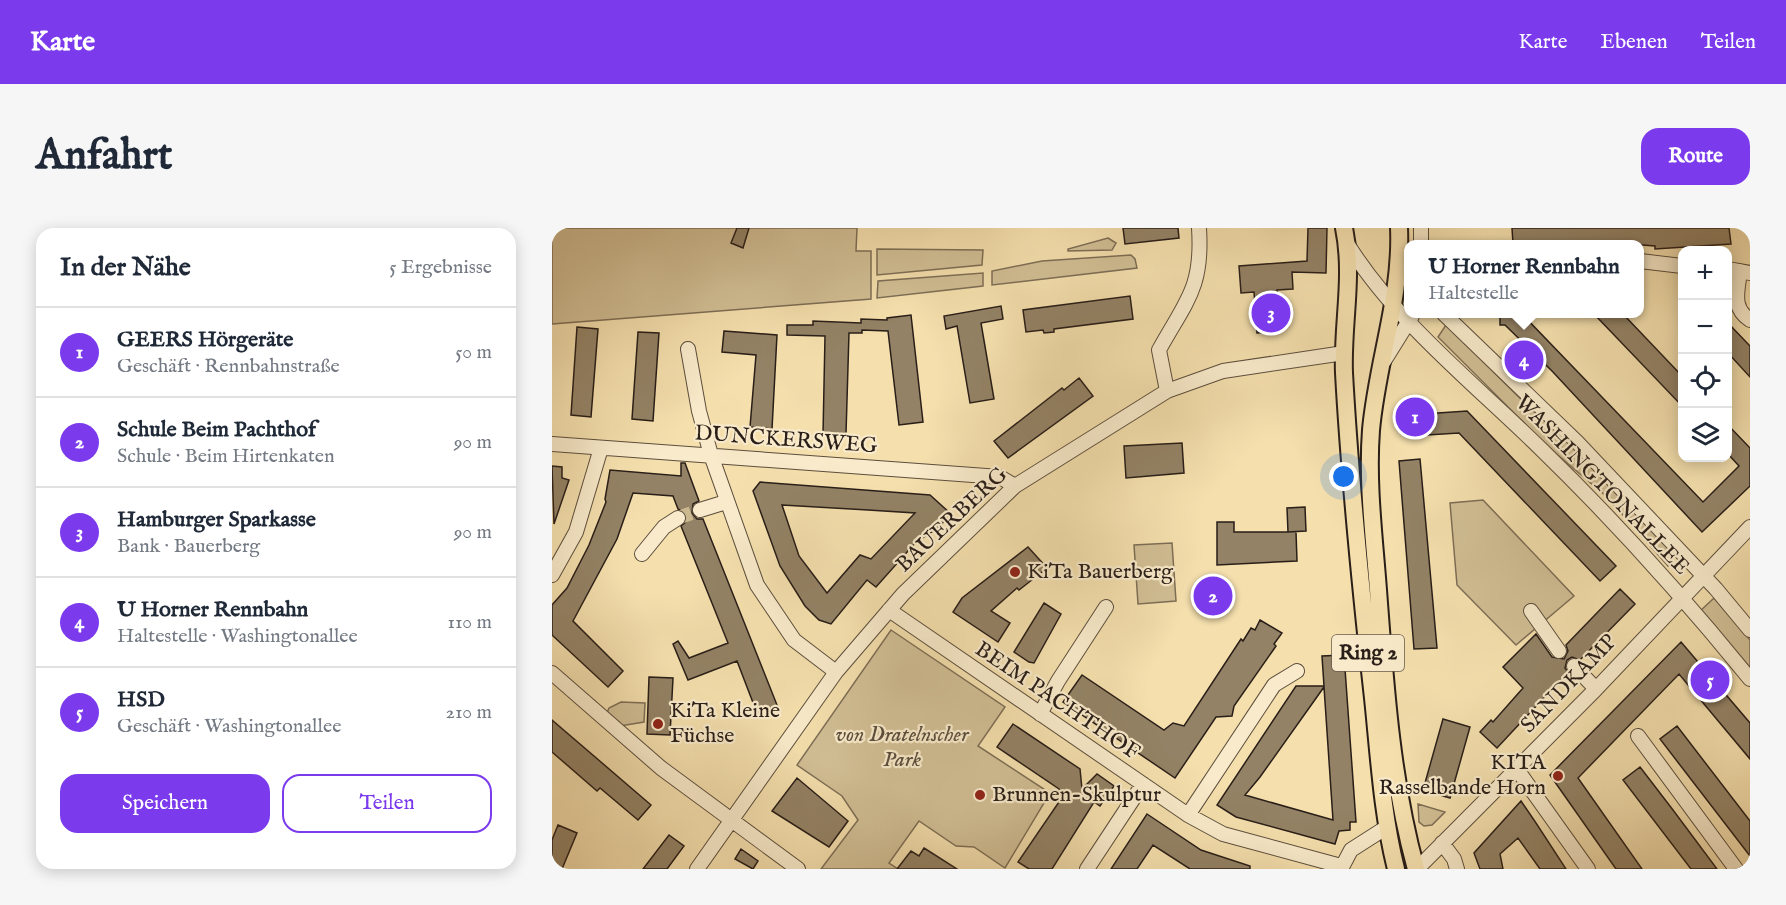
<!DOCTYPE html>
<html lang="de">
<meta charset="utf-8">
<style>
body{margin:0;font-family:"IM FELL English",serif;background:#f6f6f7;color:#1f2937}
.controls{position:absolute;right:18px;top:18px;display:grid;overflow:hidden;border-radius:12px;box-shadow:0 3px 15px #0003}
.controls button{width:54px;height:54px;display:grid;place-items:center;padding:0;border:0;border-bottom:2px solid #e0e1e3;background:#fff;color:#1f2937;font:30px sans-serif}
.you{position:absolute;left:792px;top:249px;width:21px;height:21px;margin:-15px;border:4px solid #fff;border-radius:50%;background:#1a73e8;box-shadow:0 0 0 9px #1a73e833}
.badge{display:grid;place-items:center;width:39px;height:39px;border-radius:50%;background:#7c3aed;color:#fff;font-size:20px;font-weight:700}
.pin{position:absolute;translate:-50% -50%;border:3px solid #fff;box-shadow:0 2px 6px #0006}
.popup{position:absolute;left:852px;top:12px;width:240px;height:78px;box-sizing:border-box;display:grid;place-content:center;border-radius:12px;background:#fff;filter:drop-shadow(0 2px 4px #0005);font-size:20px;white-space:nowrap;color:#747a83}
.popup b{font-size:22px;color:#1f2937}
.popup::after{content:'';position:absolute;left:50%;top:100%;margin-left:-12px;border:12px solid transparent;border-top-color:#fff}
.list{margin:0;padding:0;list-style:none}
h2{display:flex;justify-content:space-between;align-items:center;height:78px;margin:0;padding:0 24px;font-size:26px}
h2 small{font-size:20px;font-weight:400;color:#747a83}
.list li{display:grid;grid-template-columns:39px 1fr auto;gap:18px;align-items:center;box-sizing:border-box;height:90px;padding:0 24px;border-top:2px solid #e0e1e3}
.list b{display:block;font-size:22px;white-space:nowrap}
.list p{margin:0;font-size:20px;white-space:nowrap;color:#747a83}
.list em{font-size:20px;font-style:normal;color:#747a83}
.actions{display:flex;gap:12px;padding:18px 24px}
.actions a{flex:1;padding:14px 0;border:2px solid #7c3aed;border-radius:18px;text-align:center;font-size:21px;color:#7c3aed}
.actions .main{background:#7c3aed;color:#fff}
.icon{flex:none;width:33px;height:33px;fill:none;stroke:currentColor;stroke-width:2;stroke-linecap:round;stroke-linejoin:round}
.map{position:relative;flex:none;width:1198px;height:641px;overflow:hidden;border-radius:18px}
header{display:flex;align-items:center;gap:36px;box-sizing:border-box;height:84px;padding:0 30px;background:#7c3aed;color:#fff}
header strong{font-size:28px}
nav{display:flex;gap:33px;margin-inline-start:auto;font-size:21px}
.intro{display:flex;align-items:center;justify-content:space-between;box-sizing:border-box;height:144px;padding:0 36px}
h1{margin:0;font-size:42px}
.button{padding:15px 27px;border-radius:18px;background:#7c3aed;color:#fff;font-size:21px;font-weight:700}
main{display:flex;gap:36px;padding:0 36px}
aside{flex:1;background:#fff;border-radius:18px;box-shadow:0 3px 15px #0003}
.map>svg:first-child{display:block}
.green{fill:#d1be94;stroke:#7d6e56;stroke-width:1.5}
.building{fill:#938265;stroke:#291e18;stroke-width:1.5;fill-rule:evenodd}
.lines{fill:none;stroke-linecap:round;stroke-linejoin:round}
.minor-tunnel{stroke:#cbb88f;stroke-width:14;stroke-dasharray:14 7;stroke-linecap:butt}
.minor-casing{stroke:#5c4e3d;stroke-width:16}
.major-casing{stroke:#291e18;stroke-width:20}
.minor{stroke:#f8eaca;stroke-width:14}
.major{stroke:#f4dfad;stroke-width:16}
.poi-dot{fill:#8f2418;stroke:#f8eaca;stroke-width:2}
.labels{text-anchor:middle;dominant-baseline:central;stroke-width:4.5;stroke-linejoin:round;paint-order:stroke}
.shield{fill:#f8eaca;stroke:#675b4d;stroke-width:1.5}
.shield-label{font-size:21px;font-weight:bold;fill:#291e18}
.street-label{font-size:22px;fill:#291e18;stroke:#f8eaca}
.poi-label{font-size:22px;fill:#291e18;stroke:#f8eaca;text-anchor:start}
.park-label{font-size:22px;font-style:italic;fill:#5b4e3d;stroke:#f8eaca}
</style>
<header>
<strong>Karte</strong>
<nav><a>Karte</a><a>Ebenen</a><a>Teilen</a></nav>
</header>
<div class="intro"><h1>Anfahrt</h1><a class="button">Route</a></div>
<main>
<aside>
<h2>In der Nähe<small>5 Ergebnisse</small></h2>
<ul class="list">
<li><span class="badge">1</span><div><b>GEERS Hörgeräte</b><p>Geschäft · Rennbahnstraße</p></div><em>50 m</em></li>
<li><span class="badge">2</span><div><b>Schule Beim Pachthof</b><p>Schule · Beim Hirtenkaten</p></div><em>90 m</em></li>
<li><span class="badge">3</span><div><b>Hamburger Sparkasse</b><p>Bank · Bauerberg</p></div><em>90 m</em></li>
<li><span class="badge">4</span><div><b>U Horner Rennbahn</b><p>Haltestelle · Washingtonallee</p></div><em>110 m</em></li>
<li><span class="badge">5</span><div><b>HSD</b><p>Geschäft · Washingtonallee</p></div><em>210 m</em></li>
</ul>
<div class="actions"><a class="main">Speichern</a><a>Teilen</a></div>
</aside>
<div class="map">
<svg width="1198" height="641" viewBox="0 0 1198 641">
<rect width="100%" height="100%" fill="#f4dfad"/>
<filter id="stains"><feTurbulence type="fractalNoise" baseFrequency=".00333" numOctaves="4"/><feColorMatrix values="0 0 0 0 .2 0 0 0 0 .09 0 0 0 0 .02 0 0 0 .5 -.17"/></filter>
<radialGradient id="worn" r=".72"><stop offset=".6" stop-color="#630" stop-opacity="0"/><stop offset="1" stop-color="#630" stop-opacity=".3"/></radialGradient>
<!-- green -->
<path class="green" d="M 0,0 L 305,0 L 304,23 L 319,23 L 319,71 L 0,96 Z
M 556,10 L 564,15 L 560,22 L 516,23 L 516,21 Z
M 325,21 L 431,22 L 430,37 L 325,47 Z
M 579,27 L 583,31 L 585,40 L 440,57 L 440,43 L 490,33 Z
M 431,45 L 431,58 L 325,70 L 326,53 Z
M 894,97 L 981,183 L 1025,220 L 1124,326 L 1116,338 L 1055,269 L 995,218 L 886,109 Z
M 931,272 L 1022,368 L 964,417 L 905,357 L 898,275 Z
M 620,315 L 624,373 L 586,376 L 582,317 Z
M 1162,370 L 1198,412 L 1198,446 L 1147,384 Z
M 339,402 L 453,479 L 426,518 L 498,565 L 453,640 L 422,619 L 404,618 L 367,593 L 337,635 L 346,641 L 269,641 L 306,592 L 290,568 L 245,537 Z
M 69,474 L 93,475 L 92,494 L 68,498 L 55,485 L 57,480 Z
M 866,576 L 893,584 L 880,597 L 872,598 L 867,594 Z"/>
<!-- building -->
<path class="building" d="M 185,0 L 197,0 L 191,20 L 179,15 Z
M 571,0 L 626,0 L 627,10 L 573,16 Z
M 756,0 L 775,0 L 774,45 L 740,44 L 741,61 L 725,62 L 729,103 L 705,105 L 702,64 L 689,65 L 687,38 L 755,33 Z
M 960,0 L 1177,0 L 1179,16 L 1103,21 L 1103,18 L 1064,15 L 961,16 Z
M 578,68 L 581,91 L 502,101 L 502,104 L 492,105 L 491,102 L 474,104 L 471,82 Z
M 449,78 L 451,91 L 429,95 L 442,171 L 418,175 L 405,98 L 394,101 L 392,88 Z
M 948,86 L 970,86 L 1151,274 L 1187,238 L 1176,226 L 1176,197 L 1198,220 L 1198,258 L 1150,304 L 1000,143 L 953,97 L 948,97 Z
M 1042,86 L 1071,86 L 1131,149 L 1131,179 Z
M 359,87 L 371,194 L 347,197 L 336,103 L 310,102 L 310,105 L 297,105 L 294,206 L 271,206 L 273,108 L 235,107 L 235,97 L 261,97 L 261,93 L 309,95 L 309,91 L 335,92 L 335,90 Z
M 1176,95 L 1198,118 L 1198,149 L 1176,125 Z
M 25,99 L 46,101 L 39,189 L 19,187 Z
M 172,103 L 225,107 L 220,201 L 198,199 L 204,127 L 170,124 Z
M 86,104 L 107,105 L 101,193 L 80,191 Z
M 527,150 L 541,168 L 456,230 L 442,213 L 510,160 L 512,162 Z
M 915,183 L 1064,338 L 1048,353 L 907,205 L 859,208 L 857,187 Z
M 630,215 L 632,245 L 574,250 L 572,218 Z
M 868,231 L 885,420 L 862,421 L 847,233 Z
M 129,235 L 133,235 L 147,273 L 141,276 L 140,285 L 145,291 L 151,291 L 225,477 L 205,485 L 185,433 L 136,452 L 121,416 L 126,413 L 137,430 L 176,415 L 129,298 L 134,294 L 134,286 L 126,281 L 121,268 L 81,265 L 65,311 L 21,393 L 71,443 L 56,459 L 0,407 L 0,377 L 15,360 L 37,317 L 54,274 L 53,271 L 58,242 L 129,248 Z
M 0,238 L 10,239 L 10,250 L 17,252 L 2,296 Z
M 208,254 L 378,267 L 399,286 L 386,300 L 364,314 L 324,359 L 315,352 L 279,396 L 267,392 L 253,378 L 228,338 L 201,263 ZM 230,277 L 316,282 L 363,285 L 319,331 L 308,327 L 275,365 L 247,328 Z
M 753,279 L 754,303 L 736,304 L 735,280 Z
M 665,294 L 682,294 L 682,304 L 744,304 L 745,333 L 665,337 Z
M 476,319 L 495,340 L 467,362 L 465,360 L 439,383 L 458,395 L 446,414 L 401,384 L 410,370 Z
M 1068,361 L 1083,376 L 1028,432 L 1020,429 L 1015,432 L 1013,440 L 1016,444 L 945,520 L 928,504 L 939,492 L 941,494 L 971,460 L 951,439 L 984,406 L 1000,429 L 1012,431 L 1016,423 L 1014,417 Z
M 492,375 L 509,386 L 482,435 L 477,434 L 462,424 Z
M 708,392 L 730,405 L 722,416 L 724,418 L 682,478 L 680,488 L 664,489 L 623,550 L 511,474 L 530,447 L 612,502 L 621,495 L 632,498 L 689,411 L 691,413 L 699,400 L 703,402 Z
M 1129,414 L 1198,495 L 1198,531 L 1127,446 L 1026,550 L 1090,641 L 1064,641 L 998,547 Z
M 792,427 L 804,594 L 798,594 L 798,602 L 787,603 L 783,616 L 684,589 L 665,577 L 744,458 L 772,458 L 770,428 ZM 772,459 L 781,592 L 693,567 L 708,549 Z
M 97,449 L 121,450 L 118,507 L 95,506 Z
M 891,491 L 918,499 L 898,570 L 871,562 Z
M 0,492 L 99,577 L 86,592 L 48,560 L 45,563 L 0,524 Z
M 461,496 L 528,541 L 530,561 L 545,546 L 562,558 L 548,578 L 542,574 L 500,641 L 477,641 L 466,634 L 509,571 L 507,561 L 445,519 Z
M 1125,498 L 1198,593 L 1198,628 L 1108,511 Z
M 1088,539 L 1121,582 L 1165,641 L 1139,641 L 1071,552 Z
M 245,550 L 296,593 L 277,619 L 220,583 Z
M 969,573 L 984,595 L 1014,641 L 988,641 L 966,610 L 948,626 L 951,641 L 928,641 L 922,625 Z
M 595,586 L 649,622 L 698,638 L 698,641 L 638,641 L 601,617 L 585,641 L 559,641 Z
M 6,597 L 25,605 L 10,641 L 0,641 L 0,612 Z
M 117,607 L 132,618 L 115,641 L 91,641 Z
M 372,620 L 405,641 L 345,641 L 359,623 L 367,628 Z
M 189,621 L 206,633 L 201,641 L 183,631 Z"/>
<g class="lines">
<!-- minor-tunnel -->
<path class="minor-tunnel" d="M 126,290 L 148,282"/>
<defs>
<path id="minor" d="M 869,0 L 869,16
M 796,17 C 845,95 924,157 990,222 C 1063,293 1133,371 1198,451
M 1088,33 L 1130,38
M 1176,41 L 1198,45
M 1188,43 C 1186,63 1179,79 1198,92
M 892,86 L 1025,214 L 1164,361 L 1198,402
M 136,121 L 147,183 L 159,227 L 205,357 L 242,412 L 284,444
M 832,133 L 860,88
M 615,163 L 607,122 C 634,73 651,60 647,0
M 0,216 L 448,249 L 463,258
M 148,282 L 174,274
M 90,326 L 112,299 L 126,290
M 0,347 L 24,304 L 49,220
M 337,382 L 636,587 L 671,606 L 789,638
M 979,383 L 1007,423
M 1022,438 L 1044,461
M 0,445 L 109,540 L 246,641
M 488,486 L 506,453 L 554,379
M 1086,508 L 1184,641
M 964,540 L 1036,641
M 636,587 L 722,457 L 745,443
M 890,615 L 902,631 L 905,641
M 145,641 L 284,444 L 351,366 L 463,258 L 615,163 L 671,143 L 792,125
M 535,641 L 591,556
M 789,641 L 799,622 L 835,599
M 865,641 L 1044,461 L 1198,299"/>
<path id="major" d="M 792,0 C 802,49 790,96 792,145 C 798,253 809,362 821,470 C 827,527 830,585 844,641
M 847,0 C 850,69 825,134 819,202 C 815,255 822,309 826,362 C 833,454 839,551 864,641"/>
</defs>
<!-- minor casing -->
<use href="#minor" class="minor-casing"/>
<!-- major casing -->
<use href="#major" class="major-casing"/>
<!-- minor -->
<use href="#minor" class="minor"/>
<!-- major -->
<use href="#major" class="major"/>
</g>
<!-- markers -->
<g class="poi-dot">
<circle cx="463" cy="344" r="6"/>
<circle cx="106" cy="496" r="6"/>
<circle cx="1006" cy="548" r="6"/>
<circle cx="428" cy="567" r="6"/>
</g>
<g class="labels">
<!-- shield labels -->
<rect class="shield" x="780" y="407" width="72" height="36" rx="4.5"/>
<g class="shield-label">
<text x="816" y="425">Ring 2</text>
</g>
<!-- street labels -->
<g class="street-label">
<text transform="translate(234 212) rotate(4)">DUNCKERSWEG</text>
<text transform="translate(1050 257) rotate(46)">WASHINGTONALLEE</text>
<text transform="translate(400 292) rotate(-43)">BAUERBERG</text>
<text transform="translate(1017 456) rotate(-46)">SANDKAMP</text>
<text transform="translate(505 473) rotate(34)">BEIM PACHTHOF</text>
</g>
<!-- poi labels -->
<g class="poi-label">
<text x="475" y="344">KiTa Bauerberg</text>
<text x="118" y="483">KiTa Kleine<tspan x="118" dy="25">Füchse</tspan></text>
<text x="994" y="535" text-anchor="end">KITA<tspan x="994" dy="25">Rasselbande Horn</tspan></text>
<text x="440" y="567">Brunnen-Skulptur</text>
</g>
<!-- park labels -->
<g class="park-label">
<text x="350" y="507">von Dratelnscher<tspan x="350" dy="25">Park</tspan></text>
</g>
</g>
<rect width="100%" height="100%" filter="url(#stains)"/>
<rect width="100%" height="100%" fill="url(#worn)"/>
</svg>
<div class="controls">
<button>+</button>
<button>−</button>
<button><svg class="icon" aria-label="locate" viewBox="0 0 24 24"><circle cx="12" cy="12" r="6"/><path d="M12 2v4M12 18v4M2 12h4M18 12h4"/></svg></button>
<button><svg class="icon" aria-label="layers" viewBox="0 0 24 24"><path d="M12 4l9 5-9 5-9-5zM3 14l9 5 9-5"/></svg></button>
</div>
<div class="you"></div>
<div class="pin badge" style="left:863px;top:189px">1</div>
<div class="pin badge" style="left:661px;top:368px">2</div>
<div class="pin badge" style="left:719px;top:85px">3</div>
<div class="pin badge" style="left:972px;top:132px">4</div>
<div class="popup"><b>U Horner Rennbahn</b>Haltestelle</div>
<div class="pin badge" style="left:1158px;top:452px">5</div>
</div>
</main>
